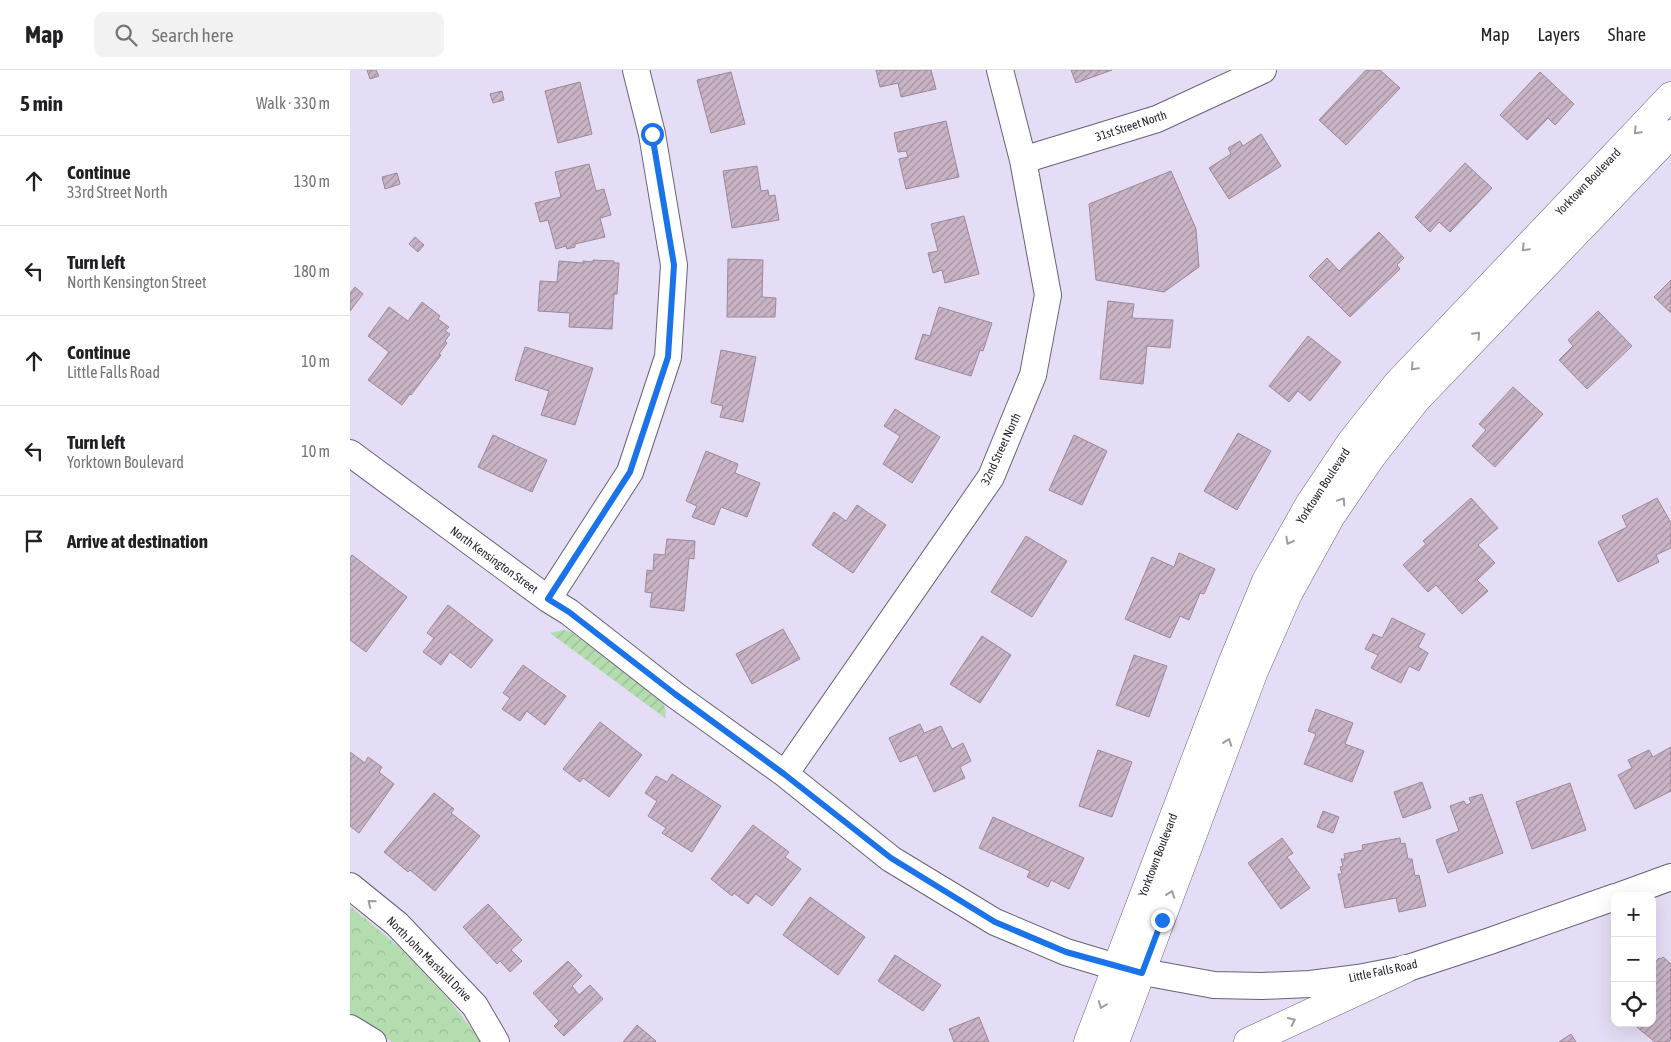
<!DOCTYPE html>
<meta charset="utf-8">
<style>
body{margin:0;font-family:"Asap Condensed",sans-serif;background:#f2f2f2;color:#202124}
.controls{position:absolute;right:15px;bottom:15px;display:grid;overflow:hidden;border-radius:10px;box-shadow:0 5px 20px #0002}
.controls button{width:45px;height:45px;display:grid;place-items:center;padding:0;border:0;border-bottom:1px solid #e0e0e0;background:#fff;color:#202124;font:25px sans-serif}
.stop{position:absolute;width:15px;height:15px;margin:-11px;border:4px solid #1a73e8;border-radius:50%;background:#fff}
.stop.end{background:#1a73e8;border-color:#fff;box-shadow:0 1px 5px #0008}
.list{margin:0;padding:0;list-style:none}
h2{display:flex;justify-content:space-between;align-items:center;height:65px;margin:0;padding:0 20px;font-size:21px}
h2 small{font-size:16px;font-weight:400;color:#757577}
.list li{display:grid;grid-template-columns:32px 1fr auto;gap:15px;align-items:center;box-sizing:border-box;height:90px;padding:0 20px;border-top:1px solid #e0e0e0}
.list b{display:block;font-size:19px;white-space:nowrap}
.list p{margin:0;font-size:16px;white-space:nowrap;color:#757577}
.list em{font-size:16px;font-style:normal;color:#757577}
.icon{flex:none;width:28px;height:28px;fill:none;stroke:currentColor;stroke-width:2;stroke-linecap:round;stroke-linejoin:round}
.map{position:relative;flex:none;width:1321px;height:972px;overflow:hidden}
header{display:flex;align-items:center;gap:30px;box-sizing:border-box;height:70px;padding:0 25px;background:#fff;border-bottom:1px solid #e0e0e0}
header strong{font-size:24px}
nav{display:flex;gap:28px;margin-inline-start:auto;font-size:18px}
.search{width:350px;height:45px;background:#f2f2f2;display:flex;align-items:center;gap:12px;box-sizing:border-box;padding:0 18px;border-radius:10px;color:#757577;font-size:19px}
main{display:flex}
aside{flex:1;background:#fff}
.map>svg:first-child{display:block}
.park{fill:url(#park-crowns)}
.garden{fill:url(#garden-furrows)}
.building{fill:url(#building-hatch);stroke:#9c8898}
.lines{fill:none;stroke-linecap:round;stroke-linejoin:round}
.minor-casing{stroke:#686276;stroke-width:28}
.tertiary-casing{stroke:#686276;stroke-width:29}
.minor{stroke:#fff;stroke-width:26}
.tertiary{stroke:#fff;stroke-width:28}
.oneway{stroke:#9e9ca0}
.route{stroke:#1a73e8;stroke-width:6}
.labels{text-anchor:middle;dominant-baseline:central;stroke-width:4;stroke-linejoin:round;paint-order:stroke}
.street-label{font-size:12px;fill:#27242d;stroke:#fff}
</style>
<header>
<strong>Map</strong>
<div class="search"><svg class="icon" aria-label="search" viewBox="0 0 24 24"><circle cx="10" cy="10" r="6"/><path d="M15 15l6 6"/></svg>Search here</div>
<nav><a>Map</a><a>Layers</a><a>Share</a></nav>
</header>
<main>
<aside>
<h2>5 min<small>Walk · 330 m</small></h2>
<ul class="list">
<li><svg class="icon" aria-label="ahead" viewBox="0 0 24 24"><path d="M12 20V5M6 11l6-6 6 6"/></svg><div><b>Continue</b><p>33rd Street North</p></div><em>130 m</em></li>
<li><svg class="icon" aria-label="left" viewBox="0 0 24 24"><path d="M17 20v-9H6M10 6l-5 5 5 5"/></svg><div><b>Turn left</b><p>North Kensington Street</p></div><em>180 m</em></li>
<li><svg class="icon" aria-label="ahead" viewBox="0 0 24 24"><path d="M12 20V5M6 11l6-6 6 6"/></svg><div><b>Continue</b><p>Little Falls Road</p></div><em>10 m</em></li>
<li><svg class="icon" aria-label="left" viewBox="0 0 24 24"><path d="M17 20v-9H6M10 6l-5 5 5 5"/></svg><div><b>Turn left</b><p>Yorktown Boulevard</p></div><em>10 m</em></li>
<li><svg class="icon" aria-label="arrive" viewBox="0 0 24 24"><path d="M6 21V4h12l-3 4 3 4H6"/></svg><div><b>Arrive at destination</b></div></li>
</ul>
</aside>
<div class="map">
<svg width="1321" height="972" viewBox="0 0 1321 972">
<defs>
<pattern id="park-crowns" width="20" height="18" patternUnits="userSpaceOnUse" patternTransform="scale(1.25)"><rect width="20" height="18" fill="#b3ddaf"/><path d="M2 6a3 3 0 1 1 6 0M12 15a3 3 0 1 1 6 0" fill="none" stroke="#9abe97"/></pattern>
<pattern id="garden-furrows" width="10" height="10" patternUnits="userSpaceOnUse" patternTransform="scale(1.25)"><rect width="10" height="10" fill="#b3ddaf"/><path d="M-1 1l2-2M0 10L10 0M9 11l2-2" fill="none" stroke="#9abe97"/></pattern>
<pattern id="building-hatch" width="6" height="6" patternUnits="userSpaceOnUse" patternTransform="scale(1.25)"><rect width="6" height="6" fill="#c9b4c5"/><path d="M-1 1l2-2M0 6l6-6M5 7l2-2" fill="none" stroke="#a392a0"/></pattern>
</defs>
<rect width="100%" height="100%" fill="#e5ddf5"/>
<!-- park -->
<path class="park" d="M 0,836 L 49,877 L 100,931 L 132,972 L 42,972 L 0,945 Z"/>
<!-- garden -->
<path class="garden" d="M 214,560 L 221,562 L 307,626 C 314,633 317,638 315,648 L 200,563 Z"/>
<!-- building -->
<path class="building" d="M 17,0 L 26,0 L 29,6 L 20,9 Z
M 526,0 L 581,0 L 586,19 L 551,27 L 548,13 L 530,17 Z
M 721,0 L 762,0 L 726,13 Z
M 1016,0 L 1030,0 L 1050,18 L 996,75 L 969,50 Z
M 381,2 L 395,54 L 361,63 L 347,10 Z
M 1190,2 L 1224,34 L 1205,55 L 1198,48 L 1177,70 L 1150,45 Z
M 230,12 L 242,64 L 208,73 L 195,21 Z
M 152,21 L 154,30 L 143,33 L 140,24 Z
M 596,51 L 609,107 L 556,119 L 549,89 L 558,87 L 556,81 L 548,82 L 544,63 Z
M 911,64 L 931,96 L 879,129 L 859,98 L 881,84 L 878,78 L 890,71 L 893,76 Z
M 1115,93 L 1142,118 L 1100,162 L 1089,152 L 1080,162 L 1065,147 Z
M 239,94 L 246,121 L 254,119 L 261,145 L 250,148 L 255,167 L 225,174 L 225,177 L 217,179 L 216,176 L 206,179 L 198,150 L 190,152 L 185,133 L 211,127 L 205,102 Z
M 407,96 L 411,121 L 418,120 L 419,126 L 425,125 L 429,150 L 382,158 L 373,101 Z
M 821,101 L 846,159 L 849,197 L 814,222 L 746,210 L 739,134 Z
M 47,103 L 50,114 L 35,119 L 32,107 Z
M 614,146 L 629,204 L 595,213 L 592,200 L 583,203 L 578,183 L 588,181 L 581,154 Z
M 1029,162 L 1054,188 L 1047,195 L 1050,199 L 1000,247 L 959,206 L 977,188 L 989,201 Z
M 65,167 L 74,175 L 68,182 L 59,174 Z
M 378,189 L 413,190 L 412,227 L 426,228 L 425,247 L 377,247 Z
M 243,190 L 264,191 L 264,193 L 269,193 L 267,224 L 264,224 L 262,259 L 219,257 L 220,243 L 188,241 L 190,211 L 207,212 L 209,191 L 233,193 L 233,191 L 243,192 Z
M 1321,210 L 1321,243 L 1304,227 Z
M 5,217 L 13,224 L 0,241 L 0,223 Z
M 758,231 L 784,234 L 782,248 L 823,250 L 820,278 L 797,276 L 793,314 L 750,309 Z
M 72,232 L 90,246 L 88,249 L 99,257 L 95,261 L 100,264 L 95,271 L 97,273 L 89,284 L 91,285 L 61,325 L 60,324 L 52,335 L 18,310 L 39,282 L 18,266 L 39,237 L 58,251 Z
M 589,237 L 642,253 L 633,281 L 630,280 L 621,306 L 565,289 L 573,264 L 580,266 Z
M 1248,241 L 1282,276 L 1237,319 L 1209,290 L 1223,276 L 1218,270 Z
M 958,266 L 991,292 L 960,331 L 948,321 L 939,332 L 919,316 Z
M 175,277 L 243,298 L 225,355 L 191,345 L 199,321 L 165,310 Z
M 371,280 L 406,287 L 393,352 L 370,347 L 373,336 L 361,333 Z
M 1163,317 L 1193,344 L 1145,397 L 1122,376 L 1136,360 L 1129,354 Z
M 545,339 L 590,367 L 562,413 L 533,394 L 550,366 L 534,356 Z
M 888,363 L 921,381 L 887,440 L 854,421 Z
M 143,365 L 197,390 L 182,422 L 128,397 Z
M 724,365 L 757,381 L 732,435 L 699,420 Z
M 356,381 L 388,394 L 385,403 L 410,413 L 397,447 L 371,437 L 364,455 L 342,447 L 347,436 L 336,431 Z
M 1121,428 L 1148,458 L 1128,475 L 1145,493 L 1127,510 L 1138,521 L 1112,544 L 1086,515 L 1078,522 L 1053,495 L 1076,474 L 1073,471 Z
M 1307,428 L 1321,453 L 1321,478 L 1306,485 L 1309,492 L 1268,512 L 1248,472 L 1277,457 L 1272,446 Z
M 507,435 L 536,455 L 503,503 L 462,475 L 484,442 L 496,451 Z
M 676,466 L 717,491 L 682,547 L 641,522 Z
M 317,469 L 345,471 L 344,489 L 339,488 L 334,541 L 300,537 L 302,523 L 295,522 L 297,500 L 303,501 L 304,484 L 315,485 Z
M 829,483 L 865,499 L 854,524 L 850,523 L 839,550 L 830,546 L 820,568 L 775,549 L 802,487 L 824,497 Z
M 2,485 L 57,527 L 16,582 L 0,570 L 0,488 Z
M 98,535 L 143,570 L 121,598 L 100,582 L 91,595 L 73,582 L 84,568 L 77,563 Z
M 1042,548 L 1075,564 L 1068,577 L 1078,583 L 1069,601 L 1059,596 L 1051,613 L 1021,598 L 1028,585 L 1015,579 L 1023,564 L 1032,568 Z
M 433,559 L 450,589 L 402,614 L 386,584 Z
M 632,566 L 661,585 L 630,633 L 600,614 Z
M 784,585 L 817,596 L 799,647 L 766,635 Z
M 173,595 L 216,626 L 195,655 L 177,641 L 170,651 L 152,639 L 160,628 L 153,623 Z
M 966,639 L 1003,653 L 995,674 L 1014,681 L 1002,712 L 954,694 L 966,664 L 958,661 Z
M 250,652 L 292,685 L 259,727 L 233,708 L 230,712 L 213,699 Z
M 570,654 L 574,663 L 591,656 L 602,679 L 613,673 L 621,691 L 610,697 L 615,708 L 584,722 L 567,685 L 550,692 L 539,668 Z
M 1321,677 L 1321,721 L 1285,739 L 1268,705 L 1282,698 L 1278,690 L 1299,680 L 1303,687 Z
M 748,680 L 782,692 L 762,747 L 729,736 Z
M 0,682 L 15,693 L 18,687 L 32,697 L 29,702 L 44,714 L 9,763 L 0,756 Z
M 322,704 L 371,736 L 342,782 L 312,763 L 316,758 L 298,746 L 307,731 L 295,723 L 306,706 L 317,712 Z
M 1072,712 L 1081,738 L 1053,748 L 1044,722 Z
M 1220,713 L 1236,760 L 1182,779 L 1166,732 Z
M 84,723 L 104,739 L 101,743 L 130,766 L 85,821 L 60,800 L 58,802 L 34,782 Z
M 1132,724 L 1153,783 L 1098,803 L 1086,770 L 1109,761 L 1100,736 L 1114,731 L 1116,735 L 1121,733 L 1119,728 Z
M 973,741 L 989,747 L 983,763 L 967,757 Z
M 643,747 L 734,788 L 719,819 L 701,810 L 698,817 L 677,807 L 680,801 L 629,778 Z
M 403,755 L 439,782 L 435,787 L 451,799 L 422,836 L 406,824 L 398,834 L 384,823 L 382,826 L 361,809 Z
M 932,768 L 943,783 L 937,787 L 960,818 L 931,839 L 898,793 Z
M 1050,768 L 1051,774 L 1055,773 L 1058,789 L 1062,789 L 1065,806 L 1069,805 L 1076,836 L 1049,842 L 1046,828 L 995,838 L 988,804 L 992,804 L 990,797 L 993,796 L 991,789 L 995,789 L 994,784 L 1013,780 L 1012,775 Z
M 460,827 L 515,867 L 488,905 L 433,865 Z
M 138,834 L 172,870 L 161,880 L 172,891 L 160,902 L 150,891 L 147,894 L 113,857 Z
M 545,885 L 591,915 L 573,941 L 528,911 Z
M 1313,887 L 1321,894 L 1321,969 L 1319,972 L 1305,972 L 1282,953 L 1302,953 L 1302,897 L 1309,888 L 1311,889 Z
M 218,891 L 232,906 L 222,916 L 229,925 L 240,915 L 253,929 L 214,966 L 204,956 L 209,951 L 183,923 Z
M 629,947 L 639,972 L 604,972 L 599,959 Z
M 287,955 L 306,971 L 305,972 L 273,972 Z
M 1221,964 L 1226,972 L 1209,972 Z"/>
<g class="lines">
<defs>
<path id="minor" d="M 673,90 L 807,49 L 913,0
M 0,383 L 198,529 L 219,542 L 325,625 L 435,704 L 541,789 L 645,852 L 716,882 L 766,897 L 864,915 L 912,916 L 960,914 L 1008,908 L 1055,899 L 1140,871 L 1265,827
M 198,529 L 280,402 L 318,287 L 324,195 L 302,64 L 286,0
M 435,704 L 641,407 L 683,305 L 698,225 L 673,90 L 650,0
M 0,816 L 47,854 L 125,936 L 146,972
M 1269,826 L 1321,807
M 0,958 L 23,972"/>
<path id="tertiary" d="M 738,972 L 883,591 L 916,511 L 960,433 L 1001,372 L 1047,314 L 1321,26
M 765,972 L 904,601 L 938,524 L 981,446 L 1022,386 L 1066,330 L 1321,64
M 898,972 L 1055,899"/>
</defs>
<!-- minor casing -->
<use href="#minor" class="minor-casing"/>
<!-- tertiary casing -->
<use href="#tertiary" class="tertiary-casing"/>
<!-- minor -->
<use href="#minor" class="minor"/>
<!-- tertiary -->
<use href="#tertiary" class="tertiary"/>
</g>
<!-- one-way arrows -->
<defs><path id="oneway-chevron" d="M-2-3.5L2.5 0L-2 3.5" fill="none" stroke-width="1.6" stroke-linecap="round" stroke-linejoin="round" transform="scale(1.25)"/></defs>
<g class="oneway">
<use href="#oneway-chevron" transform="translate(1287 61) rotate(134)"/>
<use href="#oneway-chevron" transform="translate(1175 178) rotate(134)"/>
<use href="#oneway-chevron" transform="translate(1127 265) rotate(-47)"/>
<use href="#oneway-chevron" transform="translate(1064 297) rotate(133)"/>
<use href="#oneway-chevron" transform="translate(992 431) rotate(-56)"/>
<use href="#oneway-chevron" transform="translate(939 471) rotate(119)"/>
<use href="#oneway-chevron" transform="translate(878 672) rotate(-70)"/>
<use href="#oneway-chevron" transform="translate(821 824) rotate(-70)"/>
<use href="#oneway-chevron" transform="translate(21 833) rotate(-141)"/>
<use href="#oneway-chevron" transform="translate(752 935) rotate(111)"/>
<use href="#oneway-chevron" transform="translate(942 951) rotate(-25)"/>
</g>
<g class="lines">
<!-- route -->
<path class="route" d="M 302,64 L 324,195 L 318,287 L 280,402 L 198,529 L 219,542 L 325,624 L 434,704 L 541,788 L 645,852 L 716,882 L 792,903 L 812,850"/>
</g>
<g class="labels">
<!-- street labels -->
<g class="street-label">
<text transform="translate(781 56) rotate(-18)">31st Street North</text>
<text transform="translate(1238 112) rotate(-46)">Yorktown Boulevard</text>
<text transform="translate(651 379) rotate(-65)">32nd Street North</text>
<text transform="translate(973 416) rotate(-57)">Yorktown Boulevard</text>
<text transform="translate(144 490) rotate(36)">North Kensington Street</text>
<text transform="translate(808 785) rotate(-69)">Yorktown Boulevard</text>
<text transform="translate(79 889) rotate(45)">North John Marshall Drive</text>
<text transform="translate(1033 901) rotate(-12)">Little Falls Road</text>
</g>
</g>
</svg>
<div class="controls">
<button>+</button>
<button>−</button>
<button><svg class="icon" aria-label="locate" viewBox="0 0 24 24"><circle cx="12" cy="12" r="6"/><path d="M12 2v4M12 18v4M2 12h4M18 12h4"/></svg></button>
</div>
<div class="stop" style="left:302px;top:64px"></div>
<div class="stop end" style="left:812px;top:850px"></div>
</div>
</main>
